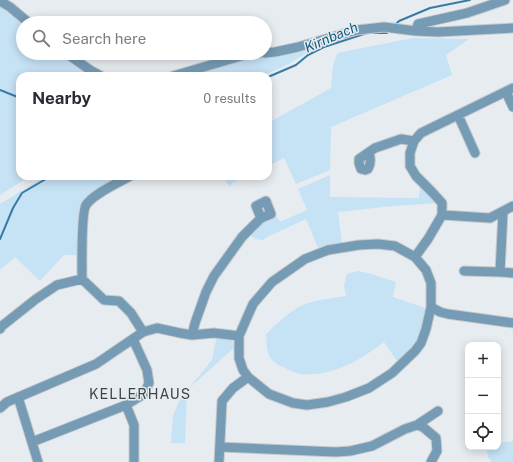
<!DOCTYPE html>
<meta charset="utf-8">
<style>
body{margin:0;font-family:"Public Sans",sans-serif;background:#f2f2f3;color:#2b2b33}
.controls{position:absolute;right:12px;bottom:12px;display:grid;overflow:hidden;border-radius:8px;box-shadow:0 2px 10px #0003}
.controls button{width:36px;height:36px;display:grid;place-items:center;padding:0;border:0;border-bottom:1px solid #e1e1e2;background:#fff;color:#2b2b33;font:20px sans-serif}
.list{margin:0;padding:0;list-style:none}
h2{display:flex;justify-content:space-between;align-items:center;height:52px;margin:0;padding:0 16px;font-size:17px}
h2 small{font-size:13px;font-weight:400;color:#7c7c81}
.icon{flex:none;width:22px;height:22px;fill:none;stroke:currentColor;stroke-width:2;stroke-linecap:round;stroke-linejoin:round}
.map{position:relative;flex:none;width:513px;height:462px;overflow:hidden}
.search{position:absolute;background:#fff;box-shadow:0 2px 10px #0003;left:16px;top:16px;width:256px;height:44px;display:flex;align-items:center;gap:10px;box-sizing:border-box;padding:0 14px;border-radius:22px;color:#7c7c81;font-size:15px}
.panel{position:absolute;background:#fff;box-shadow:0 2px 10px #0003;left:16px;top:72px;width:256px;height:108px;border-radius:12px}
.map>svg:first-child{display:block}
.green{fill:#c6e2f5}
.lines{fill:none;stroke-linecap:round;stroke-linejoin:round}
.stream{stroke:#377ba3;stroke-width:2}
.minor-casing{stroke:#c6cacd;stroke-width:11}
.minor{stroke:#769bb4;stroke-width:9}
.labels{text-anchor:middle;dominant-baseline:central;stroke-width:3;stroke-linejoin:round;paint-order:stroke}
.water-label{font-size:14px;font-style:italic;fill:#135b81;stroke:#e7ecf0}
.neighbourhood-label{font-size:14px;letter-spacing:1px;fill:#3f4346;stroke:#e7ecf0}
</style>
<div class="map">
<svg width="513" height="462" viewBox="0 0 513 462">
<rect width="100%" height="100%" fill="#e7ecf0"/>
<!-- green -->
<path class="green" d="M 0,7 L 16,17 L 23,23 L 23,53 L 60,53 L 92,76 L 20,76 L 20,176 L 30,176 L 0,195 Z
M 413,38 L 469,39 L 446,55 L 452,75 L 331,127 L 330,170 L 296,184 L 284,158 L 268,166 L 268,123 L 331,88 L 333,67 L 337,53 Z
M 322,44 L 287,65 L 262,76 L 187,76 L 245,58 Z
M 330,175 L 330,197 L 419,198 L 420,186 L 432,197 L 437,203 L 383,207 L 338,212 L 342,243 L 319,250 L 306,219 L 267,237 L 263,240 C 258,240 253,239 250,234 L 263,221 L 276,215 L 280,222 L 307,210 L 298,189 Z
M 44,176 L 124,176 L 90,197 L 81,255 L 64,255 L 40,281 L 15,257 L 0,270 L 0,204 L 44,177 Z
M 222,176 L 247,176 L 232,183 L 230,187 Z
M 358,271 L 371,274 L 396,282 L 393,297 L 428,309 L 424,327 L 413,349 L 399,364 L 384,342 C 359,361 329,379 296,373 C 293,372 289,370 285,368 C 279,366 271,361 269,355 C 266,349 267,340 266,334 C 277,324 289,311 303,305 C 315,300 333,298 346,296 L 344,285 L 347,274 Z
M 217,338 C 226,339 233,336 234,348 L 187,390 L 185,443 L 171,443 L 173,415 L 180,399 L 212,360 L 216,340 Z
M 513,441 L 513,462 L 492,462 L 488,457 L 487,451 L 489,447 L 498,447 L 498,443 Z"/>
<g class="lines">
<!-- stream -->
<path class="stream" d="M 394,26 L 399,21 L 430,8 L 470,0
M 373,33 L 387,33 L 389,30
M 268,77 L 296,65 L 308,55 L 324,47 L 367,33
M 0,90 L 20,98
M 0,239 L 13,208 L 22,193 L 51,176"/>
<defs>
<path id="minor" d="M 0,1 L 10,7 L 29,23
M 416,31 L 418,24 L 467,13 L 505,0
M 66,53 L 90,70 L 101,76
M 265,53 L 275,52 L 298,47 L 357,30 L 384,27 L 416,31 L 438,32 L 513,28
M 173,76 L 248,54 L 260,53
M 506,92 L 513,107
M 458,115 L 475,153
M 369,153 C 371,159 371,164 368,169 L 365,170 L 361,169 L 359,163 L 359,159 L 375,148 L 401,139 L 414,141
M 503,212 L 500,272 L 513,273
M 442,215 L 490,218 L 513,206
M 378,244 L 395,246 L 415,257 L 426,270 L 431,283 L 431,307 L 426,329 L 421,343 L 415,351 L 392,373 L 369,388 L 346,397 L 328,402 L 307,405 L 293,403 L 269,394 L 248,377 L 243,370 L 239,358 L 239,336 L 253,304 L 272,282 L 305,259 L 328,250 L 359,245 Z
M 415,257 L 428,239 L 442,215 L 442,203 L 432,192 L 416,176 L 410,166 L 410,153 L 414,141 L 421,133 L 513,88
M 464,271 L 500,272
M 82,279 C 82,266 81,213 86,205 C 93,194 118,183 130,176
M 431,307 L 440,312 L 448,314 L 513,323
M 0,329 L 2,326 L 36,299 L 57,285 L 82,279 L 104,300 L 119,301 L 131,313 L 143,332
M 192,335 L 195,323 L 206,292 L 214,276 L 242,237 L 261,218 L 271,214 L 266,201 L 256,206 L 261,218
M 18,397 L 38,462
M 126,405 L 134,425 L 134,462
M 0,408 L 7,402 L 96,364 L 143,332 L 157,328 L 180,333 L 192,335 L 214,333 L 239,336
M 417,425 L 423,427 L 436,438 L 437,451 L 431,462
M 32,442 L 126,405 L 144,394 L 149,383 L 147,370 L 133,339
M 220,447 L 336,452 L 350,451 L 372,446 L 405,429 L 417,425 L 438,411
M 219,462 L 222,401 L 233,388 L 248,377"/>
</defs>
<!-- minor casing -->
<use href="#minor" class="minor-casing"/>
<!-- minor -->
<use href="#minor" class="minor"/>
</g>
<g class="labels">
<!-- water labels -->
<g class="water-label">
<text transform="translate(331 37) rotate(-23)">Kirnbach</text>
</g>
<!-- neighbourhood labels -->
<g class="neighbourhood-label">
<text x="140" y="394">KELLERHAUS</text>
</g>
</g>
</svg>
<div class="controls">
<button>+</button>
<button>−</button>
<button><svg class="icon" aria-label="locate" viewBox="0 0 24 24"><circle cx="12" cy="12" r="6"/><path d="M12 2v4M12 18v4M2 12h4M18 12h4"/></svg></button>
</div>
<div class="search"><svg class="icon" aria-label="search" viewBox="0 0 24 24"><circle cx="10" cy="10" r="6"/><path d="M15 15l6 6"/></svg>Search here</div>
<section class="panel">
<h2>Nearby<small>0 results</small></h2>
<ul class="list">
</ul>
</section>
</div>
